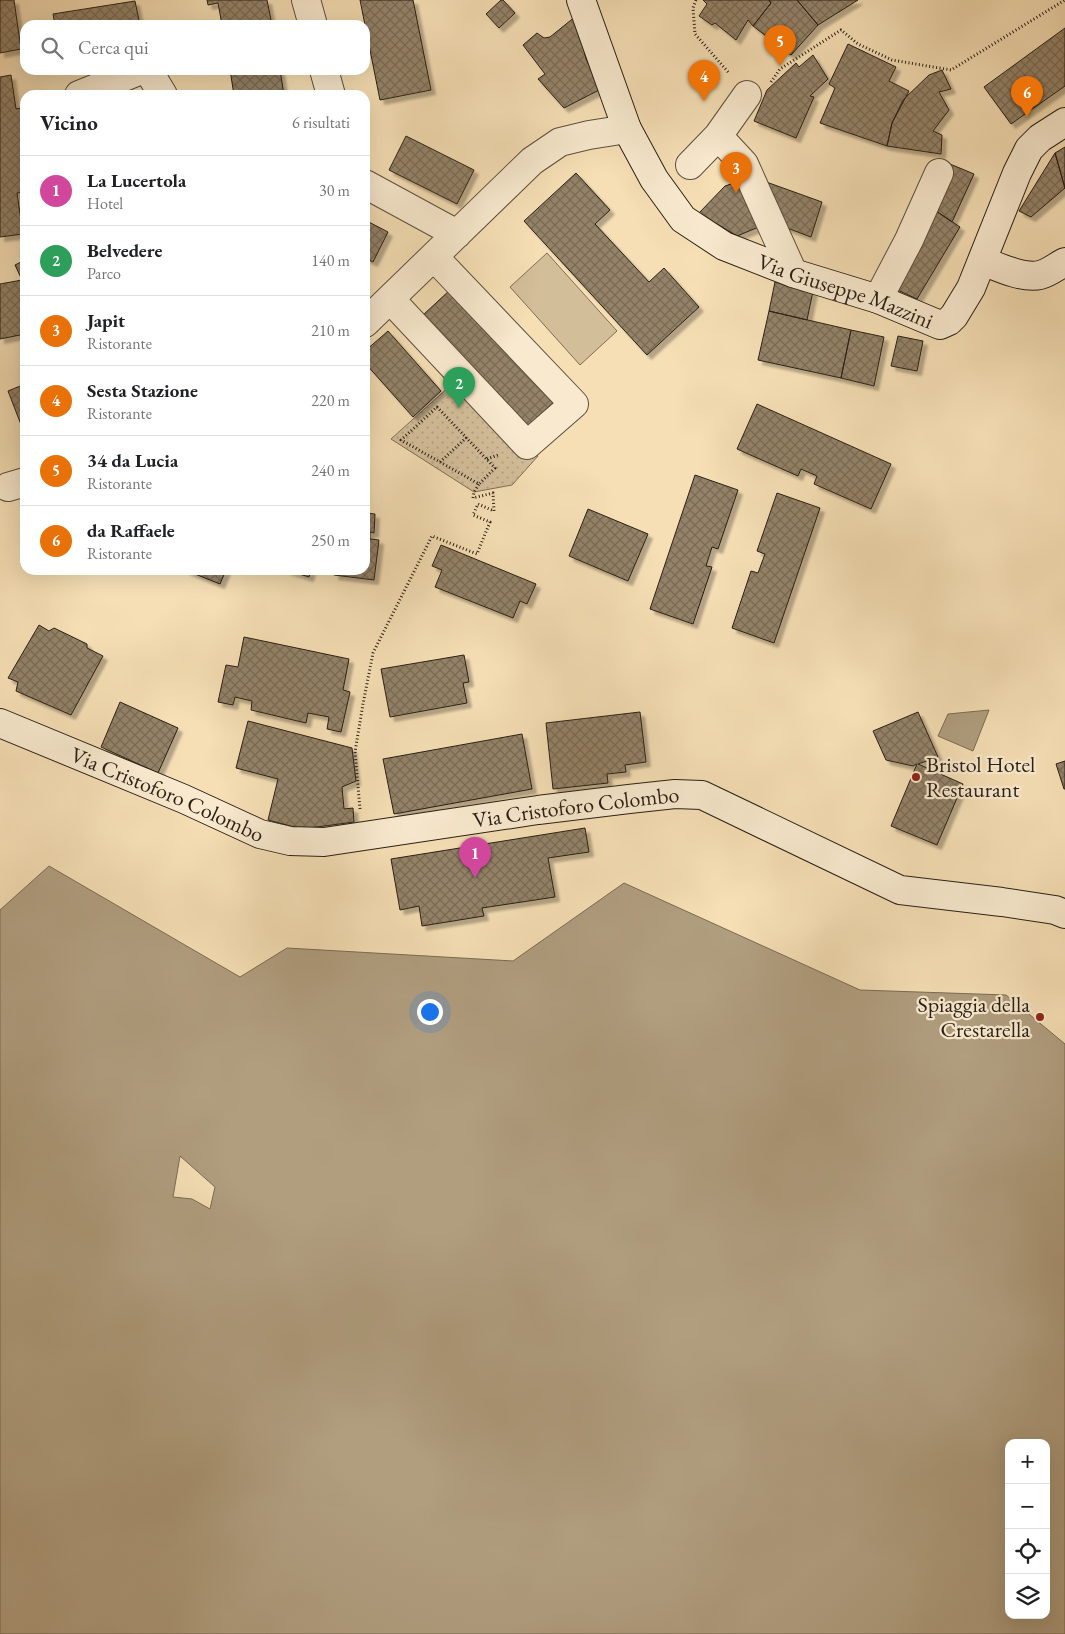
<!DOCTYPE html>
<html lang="it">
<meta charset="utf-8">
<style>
body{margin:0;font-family:"EB Garamond",serif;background:#f2f2f2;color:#202124}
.controls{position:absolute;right:15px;bottom:15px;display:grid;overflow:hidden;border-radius:10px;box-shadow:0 5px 20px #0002}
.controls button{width:45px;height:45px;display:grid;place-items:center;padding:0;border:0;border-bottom:1px solid #e0e0e0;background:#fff;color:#202124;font:25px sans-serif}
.you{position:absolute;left:429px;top:1011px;width:18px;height:18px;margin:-12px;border:4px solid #fff;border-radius:50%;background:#1a73e8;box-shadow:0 0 0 8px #1a73e833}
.badge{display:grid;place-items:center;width:32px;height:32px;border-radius:50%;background:#d93025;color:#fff;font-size:16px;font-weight:700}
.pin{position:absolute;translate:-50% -41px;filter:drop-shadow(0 1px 2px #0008)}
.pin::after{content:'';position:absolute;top:26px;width:18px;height:15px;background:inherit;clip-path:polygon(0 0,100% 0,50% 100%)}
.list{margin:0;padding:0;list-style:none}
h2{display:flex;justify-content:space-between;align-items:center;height:65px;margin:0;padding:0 20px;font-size:21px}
h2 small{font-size:16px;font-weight:400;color:#757577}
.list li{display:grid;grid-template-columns:32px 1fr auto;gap:15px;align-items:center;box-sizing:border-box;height:70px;padding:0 20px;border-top:1px solid #e0e0e0}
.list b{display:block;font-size:19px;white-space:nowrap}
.list p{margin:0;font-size:16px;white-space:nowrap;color:#757577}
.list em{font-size:16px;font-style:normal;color:#757577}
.icon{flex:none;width:28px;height:28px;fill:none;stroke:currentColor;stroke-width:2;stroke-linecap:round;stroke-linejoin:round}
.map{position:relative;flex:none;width:1065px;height:1634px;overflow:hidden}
.search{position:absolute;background:#fff;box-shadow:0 5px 20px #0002;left:20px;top:20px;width:350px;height:55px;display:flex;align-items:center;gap:12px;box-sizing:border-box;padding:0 18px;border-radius:15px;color:#757577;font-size:19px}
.panel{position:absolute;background:#fff;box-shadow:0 5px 20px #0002;left:20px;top:90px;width:350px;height:485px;border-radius:15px}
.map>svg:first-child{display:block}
.park{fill:url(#park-dots);stroke:#7e6e58}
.pitch{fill:#d3be9a;stroke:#7e6e58}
.water{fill:#b09e7f;stroke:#7a6b55;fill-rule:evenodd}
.building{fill:url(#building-cross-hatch);stroke:#291f16;filter:url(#shadow)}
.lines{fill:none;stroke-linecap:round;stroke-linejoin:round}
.street-casing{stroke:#5c4f3e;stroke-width:30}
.secondary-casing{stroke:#291f16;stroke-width:30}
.path{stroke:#291f16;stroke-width:3;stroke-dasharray:1 2.5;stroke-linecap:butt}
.street{stroke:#f9eacf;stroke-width:28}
.secondary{stroke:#f9eacf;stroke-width:28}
.poi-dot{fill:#8f2418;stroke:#f9eacf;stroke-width:2}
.labels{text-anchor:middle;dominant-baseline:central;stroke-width:4.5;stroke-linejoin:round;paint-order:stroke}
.street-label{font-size:22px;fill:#291f16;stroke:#f9eacf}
.poi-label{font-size:22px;fill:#291f16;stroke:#f9eacf;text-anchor:start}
</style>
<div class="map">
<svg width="1065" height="1634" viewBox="0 0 1065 1634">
<defs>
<pattern id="park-dots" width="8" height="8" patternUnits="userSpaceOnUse" patternTransform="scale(1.25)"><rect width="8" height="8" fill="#d3be9a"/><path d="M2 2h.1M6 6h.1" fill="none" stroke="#b5a384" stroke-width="1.8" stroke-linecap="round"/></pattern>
<pattern id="building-cross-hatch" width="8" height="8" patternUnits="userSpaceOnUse" patternTransform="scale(1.25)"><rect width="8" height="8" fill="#948369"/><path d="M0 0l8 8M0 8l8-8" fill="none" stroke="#796b55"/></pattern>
<filter id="shadow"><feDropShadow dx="4.5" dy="4.5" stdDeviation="1" flood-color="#0004"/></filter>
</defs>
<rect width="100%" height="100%" fill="#f6dfb5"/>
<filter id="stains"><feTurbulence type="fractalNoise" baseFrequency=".004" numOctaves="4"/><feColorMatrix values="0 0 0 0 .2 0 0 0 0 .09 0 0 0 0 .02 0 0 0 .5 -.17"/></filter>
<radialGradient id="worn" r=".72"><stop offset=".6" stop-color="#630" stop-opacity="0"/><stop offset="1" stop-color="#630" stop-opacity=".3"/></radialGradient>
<!-- park -->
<path class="park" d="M 461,376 L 538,456 L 512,485 L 474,492 L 391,439 Z"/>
<!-- pitch -->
<path class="pitch" d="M 547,253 L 617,331 L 580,365 L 510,287 Z"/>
<!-- water -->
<path class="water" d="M 989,710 L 973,751 L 938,736 L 948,714 Z
M 49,866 L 240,977 L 287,948 L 513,961 L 624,883 L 860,990 L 1006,995 L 1065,1044 L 1065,1634 L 0,1634 L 0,910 ZM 180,1156 L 215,1187 L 210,1209 L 192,1199 L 173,1197 ZM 1009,1443 L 1046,1443 L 1046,1615 L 1009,1615 Z"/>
<!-- building -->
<path class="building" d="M 0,0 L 14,0 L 21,49 L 0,53 Z
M 207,0 L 267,0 L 272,25 L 222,25 L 218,3 L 208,5 Z
M 360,0 L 413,0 L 431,90 L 380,100 Z
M 501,0 L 503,0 L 515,13 L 499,28 L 486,14 Z
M 703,0 L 769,0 L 771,3 L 753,26 L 748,20 L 736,40 L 715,23 L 712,25 L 699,16 L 707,4 Z
M 769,0 L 797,0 L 818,25 L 791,55 L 753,26 L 771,3 Z
M 797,0 L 858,0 L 818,25 Z
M 135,1 L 140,25 L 55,25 L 53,14 Z
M 576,16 L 586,59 L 601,89 L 564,108 L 538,79 L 545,74 L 523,45 L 537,33 L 544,38 L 550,37 Z
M 1065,28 L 1065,86 L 1011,124 L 984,87 Z
M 848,44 L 896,67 L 889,81 L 909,91 L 892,123 L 887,146 L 820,123 L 835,88 L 829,84 Z
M 813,55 L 828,79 L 810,96 L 814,97 L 796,138 L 754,121 L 767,90 L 796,63 L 799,67 Z
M 230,70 L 280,70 L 284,95 L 234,95 Z
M 942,70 L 951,89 L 939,92 L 949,110 L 933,131 L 942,135 L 941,154 L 887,146 L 892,123 L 903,100 L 929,75 Z
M 11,75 L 16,109 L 25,107 L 25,192 L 17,193 L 23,234 L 0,237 L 0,77 Z
M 406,136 L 474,170 L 457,204 L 389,170 Z
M 1065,147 L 1065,188 L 1055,153 Z
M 1055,153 L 1065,188 L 1031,217 L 1019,211 Z
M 950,164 L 974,174 L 952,222 L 930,207 Z
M 576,173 L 610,210 L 595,224 L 649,282 L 664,268 L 699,307 L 647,355 L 524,221 Z
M 746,179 L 766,224 L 737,236 L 699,213 L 725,186 Z
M 758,179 L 822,202 L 811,237 L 771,222 Z
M 930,207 L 960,227 L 917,299 L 891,287 Z
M 365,220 L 388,232 L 373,262 L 365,258 Z
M 25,260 L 25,316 L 22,317 L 25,334 L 0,339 L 0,284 L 22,280 L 15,265 Z
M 775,282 L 813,291 L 807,320 L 769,311 Z
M 451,289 L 556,400 L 528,426 L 423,315 Z
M 769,311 L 851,330 L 841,378 L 758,360 Z
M 851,330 L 884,337 L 874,386 L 841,378 Z
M 388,331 L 441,391 L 413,417 L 365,363 L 365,351 Z
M 898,336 L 923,341 L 917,371 L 891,366 Z
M 25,384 L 25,435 L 8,391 Z
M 757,404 L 891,464 L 871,509 L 814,484 L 817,476 L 801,469 L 798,476 L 737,449 Z
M 695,475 L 738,490 L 718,549 L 712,547 L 706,566 L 712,567 L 693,624 L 650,609 Z
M 777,493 L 820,508 L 774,643 L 732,628 L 751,571 L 758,573 L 765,554 L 757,551 Z
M 588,509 L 648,534 L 628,581 L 569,556 Z
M 365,513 L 375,514 L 374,533 L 370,532 L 370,539 L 379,540 L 374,580 L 334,575 L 335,570 L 365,570 Z
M 441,545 L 536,584 L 527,604 L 520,601 L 513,618 L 435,587 L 442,570 L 432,566 Z
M 185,570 L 226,570 L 220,584 Z
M 286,570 L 311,570 L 309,577 Z
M 39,625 L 49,631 L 54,628 L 87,644 L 87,648 L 103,656 L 71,715 L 16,691 L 18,682 L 8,678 Z
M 244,637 L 349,659 L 343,690 L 350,692 L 341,732 L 327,729 L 329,717 L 308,713 L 306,723 L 251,710 L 252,701 L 235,697 L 233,705 L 218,702 L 226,665 L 238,667 Z
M 464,655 L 469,682 L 463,683 L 467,703 L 390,717 L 381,669 Z
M 120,702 L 178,728 L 158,773 L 101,747 Z
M 640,712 L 646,762 L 625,765 L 626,772 L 607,774 L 608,783 L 553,789 L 546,723 Z
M 918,712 L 938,757 L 918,764 L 963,784 L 937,845 L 891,826 L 917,764 L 913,766 L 886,760 L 873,731 Z
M 248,721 L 352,748 L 356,781 L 342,787 L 344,809 L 353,808 L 354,822 L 302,829 L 268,820 L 278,779 L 236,768 Z
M 522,734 L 532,789 L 394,814 L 383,759 Z
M 1065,761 L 1065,789 L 1064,789 L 1056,764 Z
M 585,828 L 589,852 L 548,858 L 555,897 L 482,908 L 484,916 L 422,926 L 419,906 L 400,910 L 391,859 Z"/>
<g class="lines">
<defs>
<path id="street" d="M 306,0 L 313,25
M 148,70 L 163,95
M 324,70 L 331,95
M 79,95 L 141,70
M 718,136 L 744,164 L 793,273
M 690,165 L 718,136 L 747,95
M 365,184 L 457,234
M 390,299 L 527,445 L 574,404 L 434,257
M 878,299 L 909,240 L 939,173
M 365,323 L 532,161 L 560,142 L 589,135 L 627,129
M 8,487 L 25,482"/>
<g id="secondary">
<path id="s1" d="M 581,0 L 627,129 L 654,179 L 683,219 L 724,246 L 793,273 L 878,299 L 940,325 L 949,321 L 954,316 L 971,288 L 1017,173 L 1029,149 L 1040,138 L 1065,122"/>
<path d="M 983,261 C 998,267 1023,279 1040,275 C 1049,273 1057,266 1065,262"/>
<path id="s2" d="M 0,723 L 184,799 L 260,834 L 290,841 L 324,842 L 538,810 L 629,799 L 675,794 L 702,795 L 900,890 L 1002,902 L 1055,910 L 1065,914"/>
</g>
</defs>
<!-- street casing -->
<use href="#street" class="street-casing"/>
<!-- secondary casing -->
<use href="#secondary" class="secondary-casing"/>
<!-- path -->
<path class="path" d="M 696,0 L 693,8 L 695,34 L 729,73
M 771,82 L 780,69 L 841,30 L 858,44 L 892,60 L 951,70 L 1065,0
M 437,407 L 495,468 L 479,484 L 401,440 Z
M 487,459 L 498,455
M 440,462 L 467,437
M 360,809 L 355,752 L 363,704 L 373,653 L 432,536 L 477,554 L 490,522 L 473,515 L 478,504 L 494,511 L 493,493 L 473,498 L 474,492 L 479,484"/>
<!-- street -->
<use href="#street" class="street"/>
<!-- secondary -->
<use href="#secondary" class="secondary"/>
</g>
<!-- markers -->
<g class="poi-dot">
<circle cx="916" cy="777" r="5"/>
<circle cx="1040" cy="1017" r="5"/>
</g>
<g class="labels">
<!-- street labels -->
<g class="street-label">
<text stroke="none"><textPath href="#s1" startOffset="422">Via Giuseppe Mazzini</textPath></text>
<text stroke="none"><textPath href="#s2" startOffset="182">Via Cristoforo Colombo</textPath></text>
<text stroke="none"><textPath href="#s2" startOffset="602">Via Cristoforo Colombo</textPath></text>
</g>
<!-- poi labels -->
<g class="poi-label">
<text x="926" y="764">Bristol Hotel<tspan x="926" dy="25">Restaurant</tspan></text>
<text x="1030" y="1004" text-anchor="end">Spiaggia della<tspan x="1030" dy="25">Crestarella</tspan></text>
</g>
</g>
<rect width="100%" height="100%" filter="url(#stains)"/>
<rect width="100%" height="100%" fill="url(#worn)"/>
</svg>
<div class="controls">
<button>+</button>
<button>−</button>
<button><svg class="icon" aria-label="locate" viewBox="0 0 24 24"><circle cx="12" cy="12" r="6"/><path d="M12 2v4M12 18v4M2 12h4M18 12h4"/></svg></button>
<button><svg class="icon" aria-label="layers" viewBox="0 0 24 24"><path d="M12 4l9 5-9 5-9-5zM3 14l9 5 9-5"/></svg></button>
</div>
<div class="you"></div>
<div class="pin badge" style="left:475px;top:878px;background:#d1479c">1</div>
<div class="pin badge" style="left:459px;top:408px;background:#2e9e5b">2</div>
<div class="pin badge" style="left:736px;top:193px;background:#e8710a">3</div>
<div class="pin badge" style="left:704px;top:101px;background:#e8710a">4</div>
<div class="pin badge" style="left:780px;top:66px;background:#e8710a">5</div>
<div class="pin badge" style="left:1027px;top:117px;background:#e8710a">6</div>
<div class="search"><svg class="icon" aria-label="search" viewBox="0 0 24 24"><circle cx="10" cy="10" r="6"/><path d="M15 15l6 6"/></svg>Cerca qui</div>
<section class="panel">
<h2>Vicino<small>6 risultati</small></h2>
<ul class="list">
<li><span class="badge" style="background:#d1479c">1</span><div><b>La Lucertola</b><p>Hotel</p></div><em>30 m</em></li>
<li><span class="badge" style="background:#2e9e5b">2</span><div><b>Belvedere</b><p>Parco</p></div><em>140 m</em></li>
<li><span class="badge" style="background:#e8710a">3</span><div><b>Japit</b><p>Ristorante</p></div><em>210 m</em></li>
<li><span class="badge" style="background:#e8710a">4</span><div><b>Sesta Stazione</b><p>Ristorante</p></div><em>220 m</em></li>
<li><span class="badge" style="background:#e8710a">5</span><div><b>34 da Lucia</b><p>Ristorante</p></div><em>240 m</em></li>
<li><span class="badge" style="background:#e8710a">6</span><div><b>da Raffaele</b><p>Ristorante</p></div><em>250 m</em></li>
</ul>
</section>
</div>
